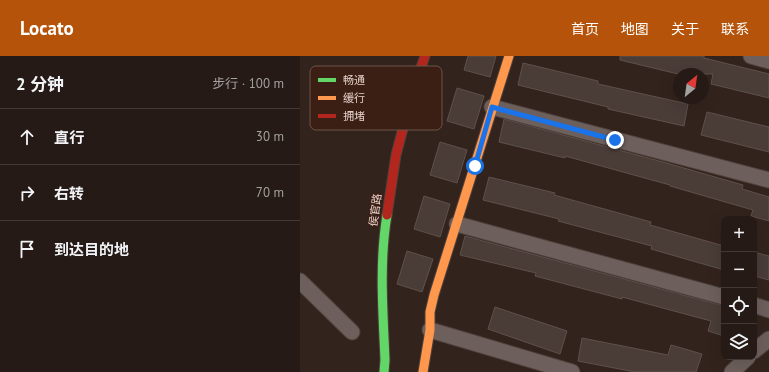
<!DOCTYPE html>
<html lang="zh">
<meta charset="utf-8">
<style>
body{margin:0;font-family:"PT Sans","Noto Sans SC",sans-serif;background:#322723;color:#f1f3f6}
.controls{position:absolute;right:12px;bottom:12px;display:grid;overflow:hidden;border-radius:8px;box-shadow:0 4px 16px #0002}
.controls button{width:36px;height:36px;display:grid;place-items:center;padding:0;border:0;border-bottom:1px solid #423835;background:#261a16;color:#f1f3f6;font:20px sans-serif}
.compass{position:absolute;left:373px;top:12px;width:36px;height:36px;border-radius:50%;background:#261a16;box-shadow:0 4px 16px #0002;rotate:29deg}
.stop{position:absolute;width:12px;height:12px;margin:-9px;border:3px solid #1a73e8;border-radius:50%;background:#fff}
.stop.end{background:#1a73e8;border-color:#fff;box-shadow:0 1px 4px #0008}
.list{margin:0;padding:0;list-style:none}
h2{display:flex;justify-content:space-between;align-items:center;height:52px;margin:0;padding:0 16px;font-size:17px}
h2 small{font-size:13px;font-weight:400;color:#a4a1a1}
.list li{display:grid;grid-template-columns:26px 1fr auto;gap:12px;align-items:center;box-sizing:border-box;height:56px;padding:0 16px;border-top:1px solid #423835}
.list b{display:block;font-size:15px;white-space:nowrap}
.list em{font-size:13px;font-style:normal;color:#a4a1a1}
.icon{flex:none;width:22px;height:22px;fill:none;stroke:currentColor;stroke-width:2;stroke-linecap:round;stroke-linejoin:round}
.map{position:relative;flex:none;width:469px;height:316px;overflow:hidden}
header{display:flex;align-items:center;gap:24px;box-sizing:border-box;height:56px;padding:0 20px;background:#b45309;color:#fff}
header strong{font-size:19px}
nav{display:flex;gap:22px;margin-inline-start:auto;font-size:14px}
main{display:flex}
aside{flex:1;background:#261a16}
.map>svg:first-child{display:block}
.building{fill:#4a3d38;stroke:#5e504b}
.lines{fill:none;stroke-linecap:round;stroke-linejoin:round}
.street-casing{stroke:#4e403c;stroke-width:17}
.fast-casing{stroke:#4e403c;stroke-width:11}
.slow-casing{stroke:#4e403c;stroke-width:11}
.jam-casing{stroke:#4e403c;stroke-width:11}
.street{stroke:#6d605c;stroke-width:15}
.fast{stroke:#63d668;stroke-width:9}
.slow{stroke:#ff974d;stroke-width:9}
.jam{stroke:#b3261e;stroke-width:9}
.route{stroke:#1a73e8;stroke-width:5}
.labels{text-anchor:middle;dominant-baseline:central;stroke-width:3;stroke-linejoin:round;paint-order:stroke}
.street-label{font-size:11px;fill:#e5d1ca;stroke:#3b1f15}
.key{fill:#3b1f15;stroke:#6e544b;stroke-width:1}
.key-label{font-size:11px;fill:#e5d1ca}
</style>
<header>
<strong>Locato</strong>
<nav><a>首页</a><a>地图</a><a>关于</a><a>联系</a></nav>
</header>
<main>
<aside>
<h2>2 分钟<small>步行 · 100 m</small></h2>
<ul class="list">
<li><svg class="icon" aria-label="ahead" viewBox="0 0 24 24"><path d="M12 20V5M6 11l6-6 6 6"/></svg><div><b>直行</b></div><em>30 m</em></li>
<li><svg class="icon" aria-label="right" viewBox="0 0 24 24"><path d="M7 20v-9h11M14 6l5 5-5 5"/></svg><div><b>右转</b></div><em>70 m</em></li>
<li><svg class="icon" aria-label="arrive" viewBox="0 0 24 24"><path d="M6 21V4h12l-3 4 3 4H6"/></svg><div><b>到达目的地</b></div></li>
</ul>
</aside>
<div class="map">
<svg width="469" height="316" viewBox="0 0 469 316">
<rect width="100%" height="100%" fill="#33231d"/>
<!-- building -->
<path class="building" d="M 168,0 L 196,0 L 190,21 L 164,14 Z
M 320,0 L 404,0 L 404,2 L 469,18 L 469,42 L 411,28 L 413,18 L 378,18 L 320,4 Z
M 223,7 L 298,25 L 298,28 L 388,48 L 384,70 L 308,53 L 308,51 L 218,29 Z
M 157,32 L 184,40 L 174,73 L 147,65 Z
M 407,56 L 469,71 L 469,96 L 401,79 Z
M 204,63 L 363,106 L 443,129 L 442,133 L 469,141 L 469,165 L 451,160 L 453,154 L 370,130 L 370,129 L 265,100 L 265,102 L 199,86 Z
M 140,86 L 167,94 L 157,127 L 130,119 Z
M 189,121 L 255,137 L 254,139 L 351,166 L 350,169 L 424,190 L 424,214 L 351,193 L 352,190 L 258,165 L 259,163 L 183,144 Z
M 124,140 L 150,148 L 140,181 L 114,173 Z
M 165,180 L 424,250 L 424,280 L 408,275 L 411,265 L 322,241 L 322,243 L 235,220 L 236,217 L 160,199 Z
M 107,195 L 133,203 L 122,236 L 97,228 Z
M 454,196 L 469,200 L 469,224 L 454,220 Z
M 195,251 L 267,275 L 260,298 L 188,273 Z
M 282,282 L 368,299 L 371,289 L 402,298 L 396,316 L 335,316 L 278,305 Z"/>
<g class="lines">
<defs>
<path id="street" d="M 451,0 L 469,5
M 192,51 L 469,124
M 157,168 L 424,241
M 0,225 L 52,276
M 454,249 L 469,254
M 130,274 L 272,316
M 454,295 L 469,283
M 432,316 L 448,301"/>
<path id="fast" d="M 84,316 L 85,304 C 83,256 79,207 87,159"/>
<path id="slow" d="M 123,316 L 130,274 L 130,256 L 134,239 L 209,0"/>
<path id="jam" d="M 87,159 L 96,99 L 112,38 L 125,0"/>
</defs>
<!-- street casing -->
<use href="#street" class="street-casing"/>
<!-- fast casing -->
<use href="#fast" class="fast-casing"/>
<!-- slow casing -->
<use href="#slow" class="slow-casing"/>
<!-- jam casing -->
<use href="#jam" class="jam-casing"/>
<!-- street -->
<use href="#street" class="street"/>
<!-- fast -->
<use href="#fast" class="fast"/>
<!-- slow -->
<use href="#slow" class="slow"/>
<!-- jam -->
<use href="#jam" class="jam"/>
</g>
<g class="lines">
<!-- route -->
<path class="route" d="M 175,110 L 192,51 L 315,84"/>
</g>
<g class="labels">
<!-- street labels -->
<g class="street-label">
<text transform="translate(75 154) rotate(-82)">侯官路</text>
</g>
</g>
<!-- legend -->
<rect x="10" y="10" width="132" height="64" rx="6" class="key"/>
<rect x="18" y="22" width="18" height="4" fill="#63d668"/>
<rect x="18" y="40" width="18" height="4" fill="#ff974d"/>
<rect x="18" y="58" width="18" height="4" fill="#b3261e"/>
<g class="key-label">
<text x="43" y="28">畅通</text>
<text x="43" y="46">缓行</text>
<text x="43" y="64">拥堵</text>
</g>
</svg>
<div class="controls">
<button>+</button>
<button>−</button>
<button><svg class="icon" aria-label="locate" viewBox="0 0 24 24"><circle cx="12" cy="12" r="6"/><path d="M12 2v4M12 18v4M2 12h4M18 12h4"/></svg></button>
<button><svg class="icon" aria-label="layers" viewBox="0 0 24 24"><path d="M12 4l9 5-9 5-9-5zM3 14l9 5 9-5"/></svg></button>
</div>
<svg class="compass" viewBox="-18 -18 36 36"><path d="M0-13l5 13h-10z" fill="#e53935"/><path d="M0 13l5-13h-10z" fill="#a4a1a1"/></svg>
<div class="stop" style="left:175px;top:110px"></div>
<div class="stop end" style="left:315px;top:84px"></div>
</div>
</main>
